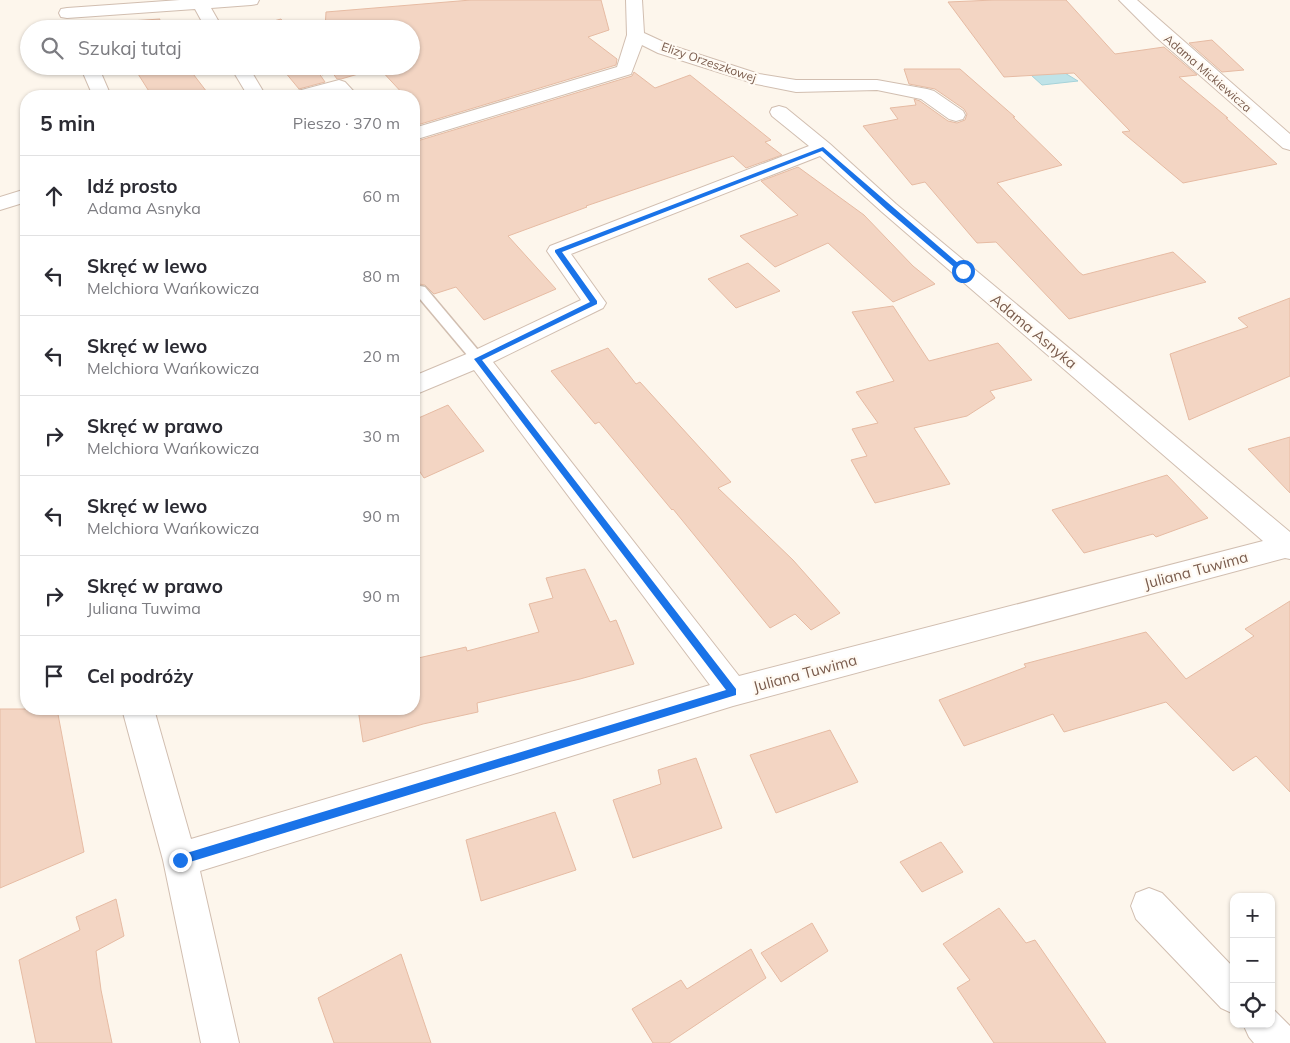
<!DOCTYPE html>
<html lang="pl">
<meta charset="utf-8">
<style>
body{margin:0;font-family:Mulish,sans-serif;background:#f7f7f7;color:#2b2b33}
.controls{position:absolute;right:15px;bottom:15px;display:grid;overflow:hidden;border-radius:10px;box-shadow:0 1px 4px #0004}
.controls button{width:45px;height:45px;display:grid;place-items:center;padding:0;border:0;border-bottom:1px solid #e1e1e2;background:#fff;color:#2b2b33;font:25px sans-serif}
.stop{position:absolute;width:15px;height:15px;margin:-11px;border:4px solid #1a73e8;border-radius:50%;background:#fff}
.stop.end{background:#1a73e8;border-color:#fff;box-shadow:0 1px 5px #0008}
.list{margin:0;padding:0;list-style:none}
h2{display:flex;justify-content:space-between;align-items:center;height:65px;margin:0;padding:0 20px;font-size:21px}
h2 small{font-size:16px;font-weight:400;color:#7c7c81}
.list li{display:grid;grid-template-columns:32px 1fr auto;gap:15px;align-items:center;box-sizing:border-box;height:80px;padding:0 20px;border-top:1px solid #e1e1e2}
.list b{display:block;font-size:19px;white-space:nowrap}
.list p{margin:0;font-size:16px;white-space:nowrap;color:#7c7c81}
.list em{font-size:16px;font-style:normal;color:#7c7c81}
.icon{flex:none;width:28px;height:28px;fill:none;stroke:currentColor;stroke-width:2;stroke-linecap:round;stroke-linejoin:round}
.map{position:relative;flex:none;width:1290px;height:1043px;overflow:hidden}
.search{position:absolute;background:#fff;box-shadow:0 1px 4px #0004;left:20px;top:20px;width:400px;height:55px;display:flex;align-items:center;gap:12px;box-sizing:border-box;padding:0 18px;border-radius:28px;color:#7c7c81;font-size:19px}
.panel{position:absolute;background:#fff;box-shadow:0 1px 4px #0004;left:20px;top:90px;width:400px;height:625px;border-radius:20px}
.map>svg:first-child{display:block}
.water{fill:#bfe3e8;stroke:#a5d3da}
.building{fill:#f3d5c3;stroke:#e6bba3}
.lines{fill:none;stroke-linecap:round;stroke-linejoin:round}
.lane-casing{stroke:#d1beb0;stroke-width:3}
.street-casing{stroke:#d1beb0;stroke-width:2}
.lane{fill:#fff;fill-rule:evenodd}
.street{fill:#fff;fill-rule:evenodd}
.route{fill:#1a73e8}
.labels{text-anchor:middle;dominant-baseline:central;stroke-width:4.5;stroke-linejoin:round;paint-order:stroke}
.far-street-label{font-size:12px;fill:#7a5c4d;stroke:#fffaf3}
.street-label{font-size:15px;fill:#7a5c4d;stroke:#fffaf3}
</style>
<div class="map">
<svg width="1290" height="1043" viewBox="0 0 1290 1043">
<rect width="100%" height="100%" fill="#fdf6ec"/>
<!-- water -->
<path class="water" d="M 1055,67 L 1078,81 L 1042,85 L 1031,75 Z"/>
<!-- building -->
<path class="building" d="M 471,0 L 601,0 L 609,30 L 588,37 L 617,59 L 616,65 L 414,126 L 414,96 L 405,96 L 379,68 L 341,79 L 337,79 L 332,72 L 322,75 L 323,66 L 411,66 L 411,29 L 325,29 L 326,12 Z
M 994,0 L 1066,0 L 1115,54 L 1164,47 L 1197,75 L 1179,77 L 1228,118 L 1226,118 L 1277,164 L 1183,183 L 1122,132 L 1130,131 L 1074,73 L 1004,77 L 948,2 Z
M 160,19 L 157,29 L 118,29 L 115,22 Z
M 281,19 L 288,29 L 253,29 L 252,27 Z
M 1212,40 L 1244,70 L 1222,72 L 1189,43 Z
M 133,66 L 187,66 L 210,96 L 152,96 Z
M 280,66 L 314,66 L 325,82 L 299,89 Z
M 904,69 L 960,69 L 1015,117 L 1013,117 L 1062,165 L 997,183 L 1079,272 L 1083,275 L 1173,252 L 1206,282 L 1069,319 L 996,242 L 977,243 L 925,182 L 912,185 L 863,126 L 898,119 L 890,108 L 916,105 L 914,99 L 920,101 L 948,121 L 957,123 L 965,120 L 967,114 L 964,109 L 935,89 L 909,84 Z
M 634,72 L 655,88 L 690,75 L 771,140 L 765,142 L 782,155 L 746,168 L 733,156 L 586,206 L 587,207 L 508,236 L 556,289 L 484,320 L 456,287 L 434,294 L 425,285 L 419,284 L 414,287 L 414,142 L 632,76 Z
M 798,167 L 864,215 L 913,266 L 935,284 L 893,302 L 828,243 L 775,267 L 740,236 L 798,215 L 761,181 Z
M 748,263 L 780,291 L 736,308 L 708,279 Z
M 1290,298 L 1290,376 L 1189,420 L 1170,354 L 1248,327 L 1238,318 Z
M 893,306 L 929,361 L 998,343 L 1032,380 L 990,391 L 995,398 L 967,416 L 914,428 L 950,484 L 875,503 L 851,460 L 867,456 L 852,429 L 878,423 L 856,392 L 894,381 L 852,312 Z
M 608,348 L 636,384 L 640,382 L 731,482 L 718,488 L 793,560 L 840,613 L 811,630 L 795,614 L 770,628 L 673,509 L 672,510 L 599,422 L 595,424 L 551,371 Z
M 448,405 L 484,451 L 424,478 L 414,463 L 414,420 Z
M 1290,437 L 1290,493 L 1248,449 Z
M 1167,475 L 1208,518 L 1156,537 L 1153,534 L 1084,553 L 1052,510 Z
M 585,569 L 610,622 L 616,620 L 634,664 L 580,679 L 477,703 L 478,712 L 423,724 L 363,742 L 358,709 L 414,709 L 414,659 L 466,647 L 467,651 L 539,632 L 529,604 L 553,598 L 546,578 Z
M 1290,601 L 1290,792 L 1256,756 L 1233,771 L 1166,702 L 1064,732 L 1053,714 L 964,746 L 939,700 L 1026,667 L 1024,664 L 1146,632 L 1186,679 L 1254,636 L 1245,629 Z
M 0,709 L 57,709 L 84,852 L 0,888 Z
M 830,730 L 858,782 L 776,813 L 750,755 Z
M 696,758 L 722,828 L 633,858 L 613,800 L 661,784 L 658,770 Z
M 555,812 L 576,870 L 481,901 L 466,840 Z
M 941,842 L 963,872 L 922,892 L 900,862 Z
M 116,899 L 124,936 L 96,951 L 101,990 L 112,1043 L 36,1043 L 19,960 L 80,930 L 76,917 Z
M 999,908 L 1026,943 L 1035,940 L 1106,1043 L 994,1043 L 957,988 L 970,980 L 943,944 Z
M 812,923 L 828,951 L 781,982 L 761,953 Z
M 751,949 L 766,978 L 669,1043 L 653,1043 L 632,1009 L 681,980 L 687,989 Z
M 401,954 L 431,1043 L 334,1043 L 318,998 Z"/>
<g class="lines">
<defs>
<path id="lane" d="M 420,286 L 425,287 L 483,356 L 485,359 L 483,362 L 473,362 L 415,293 L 414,289 Z"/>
<path id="street" d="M 180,0 L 259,0 L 257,4 L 251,5 L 211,8 L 223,29 L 206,29 L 195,9 L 67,18 L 61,17 L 59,13 L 61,9 L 67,8 Z
M 626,0 L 642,0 L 644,33 L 670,45 L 759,74 L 796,80 L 877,80 L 927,89 L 934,91 L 963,111 L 965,115 L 963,119 L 956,121 L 949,119 L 921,99 L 877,90 L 796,92 L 756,84 L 658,53 L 642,45 L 631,74 L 414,140 L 414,128 L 617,67 L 627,35 Z
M 1119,0 L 1137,0 L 1290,134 L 1290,150 L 1283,148 L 1156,37 Z
M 80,66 L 98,66 L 111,96 L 93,96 Z
M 230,66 L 248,66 L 266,96 L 248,96 Z
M 339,80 L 345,82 L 358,96 L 339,96 L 335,93 L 321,96 L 292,96 L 294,92 Z
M 779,106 L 786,108 L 830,144 L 896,204 L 1290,532 L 1290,559 L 1285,558 L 733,706 L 200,871 L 239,1043 L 201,1043 L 163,860 L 122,709 L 154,709 L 191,839 L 710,685 L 474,370 L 414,395 L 414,376 L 469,353 L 581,300 L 547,251 L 550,246 L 809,146 L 772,116 L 770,112 L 772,108 ZM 820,156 L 882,212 L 1263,541 L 739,676 L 493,362 L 603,308 L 606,303 L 571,254 Z
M 26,189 L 26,202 L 0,210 L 0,197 Z
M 1149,888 L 1162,893 L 1234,968 L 1234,1014 L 1221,1008 L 1136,919 L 1131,906 L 1136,893 Z
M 1271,1009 L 1275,1011 L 1290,1026 L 1290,1043 L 1254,1043 L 1249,1037 L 1243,1024 L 1271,1024 Z"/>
</defs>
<!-- lane casing -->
<use href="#lane" class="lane-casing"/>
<!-- street casing -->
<use href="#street" class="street-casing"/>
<!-- lane -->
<use href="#lane" class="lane"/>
<!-- street -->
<use href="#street" class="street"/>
</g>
<!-- route -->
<path class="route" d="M 823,147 L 966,270 L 966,273 L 961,273 L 887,210 L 822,151 L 562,252 L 597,301 L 597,304 L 482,360 L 736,689 L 736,695 L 180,865 L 176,864 L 176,857 L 180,855 L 726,690 L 474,359 L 590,302 L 555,252 L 555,250 Z"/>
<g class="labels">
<!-- far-street labels -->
<g class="far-street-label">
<text transform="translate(709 62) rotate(19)">Elizy Orzeszkowej</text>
<text transform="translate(1208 73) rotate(41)">Adama Mickiewicza</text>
</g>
<!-- street labels -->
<g class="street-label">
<text transform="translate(1034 331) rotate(40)">Adama Asnyka</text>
<text transform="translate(1196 570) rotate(-15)">Juliana Tuwima</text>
<text transform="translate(805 673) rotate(-15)">Juliana Tuwima</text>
</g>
</g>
</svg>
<div class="controls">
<button>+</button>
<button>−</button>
<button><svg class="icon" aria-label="locate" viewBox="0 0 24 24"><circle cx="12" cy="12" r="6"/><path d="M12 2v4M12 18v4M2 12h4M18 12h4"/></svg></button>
</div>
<div class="stop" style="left:963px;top:271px"></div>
<div class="stop end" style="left:180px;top:860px"></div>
<div class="search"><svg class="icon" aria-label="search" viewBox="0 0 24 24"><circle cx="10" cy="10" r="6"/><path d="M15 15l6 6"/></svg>Szukaj tutaj</div>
<section class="panel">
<h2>5 min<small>Pieszo · 370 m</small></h2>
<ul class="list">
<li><svg class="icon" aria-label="ahead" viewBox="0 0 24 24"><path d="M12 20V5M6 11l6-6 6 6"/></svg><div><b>Idź prosto</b><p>Adama Asnyka</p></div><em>60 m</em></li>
<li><svg class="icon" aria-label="left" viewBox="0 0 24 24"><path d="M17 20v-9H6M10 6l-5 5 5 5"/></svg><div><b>Skręć w lewo</b><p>Melchiora Wańkowicza</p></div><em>80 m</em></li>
<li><svg class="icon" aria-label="left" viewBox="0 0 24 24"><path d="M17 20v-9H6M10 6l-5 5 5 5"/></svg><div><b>Skręć w lewo</b><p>Melchiora Wańkowicza</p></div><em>20 m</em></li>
<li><svg class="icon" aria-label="right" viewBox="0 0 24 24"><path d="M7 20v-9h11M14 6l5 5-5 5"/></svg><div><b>Skręć w prawo</b><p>Melchiora Wańkowicza</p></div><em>30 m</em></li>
<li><svg class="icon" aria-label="left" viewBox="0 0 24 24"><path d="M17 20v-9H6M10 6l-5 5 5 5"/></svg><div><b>Skręć w lewo</b><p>Melchiora Wańkowicza</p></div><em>90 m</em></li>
<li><svg class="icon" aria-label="right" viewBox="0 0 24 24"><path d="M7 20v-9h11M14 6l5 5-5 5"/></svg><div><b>Skręć w prawo</b><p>Juliana Tuwima</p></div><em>90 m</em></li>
<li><svg class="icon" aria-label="arrive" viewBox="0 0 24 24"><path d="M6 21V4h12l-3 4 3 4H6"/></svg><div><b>Cel podróży</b></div></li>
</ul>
</section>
</div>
